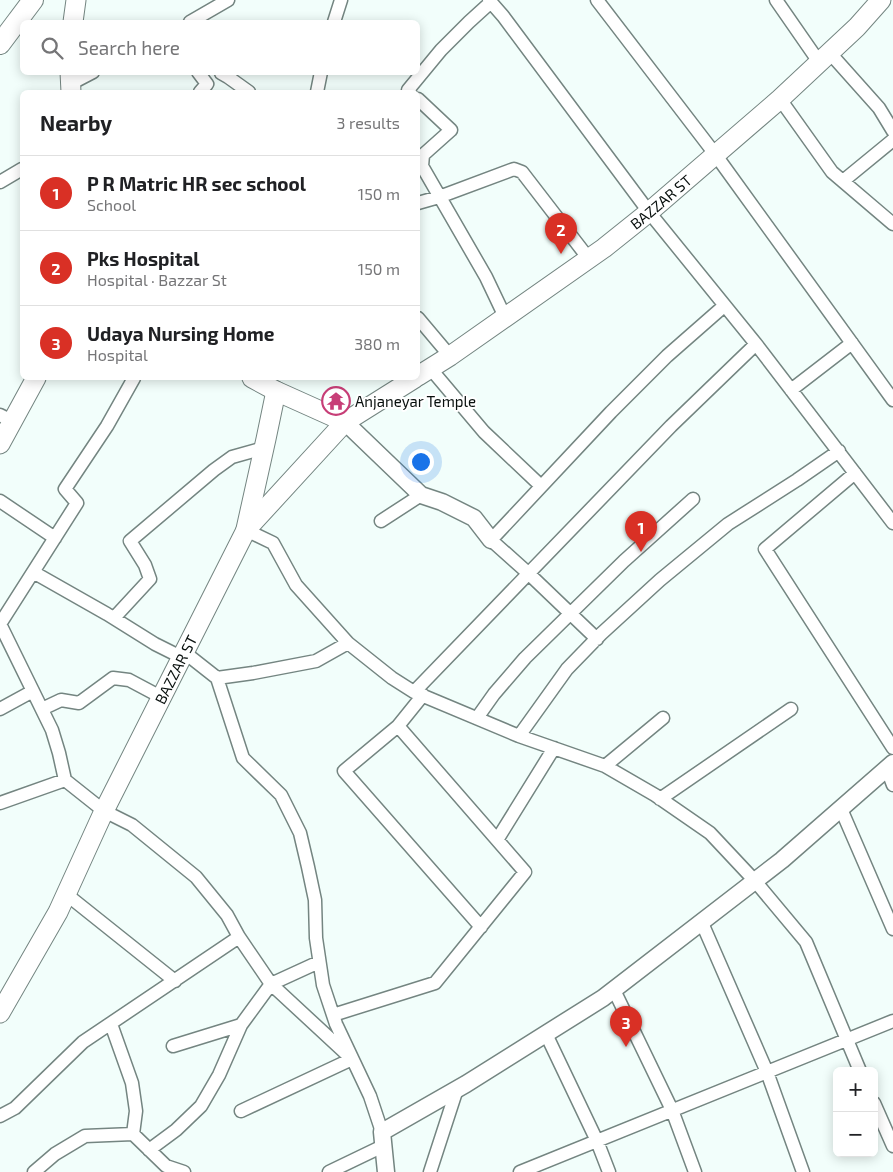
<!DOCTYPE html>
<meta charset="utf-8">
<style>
body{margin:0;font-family:"Exo 2",sans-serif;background:#f6f6f6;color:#202124}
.controls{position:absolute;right:15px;bottom:15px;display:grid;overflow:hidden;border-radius:8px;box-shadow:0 2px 12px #0003}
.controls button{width:45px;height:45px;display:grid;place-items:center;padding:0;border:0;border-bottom:1px solid #e0e0e0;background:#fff;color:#202124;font:25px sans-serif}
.you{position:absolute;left:420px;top:461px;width:18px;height:18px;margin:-12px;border:4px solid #fff;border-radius:50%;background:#1a73e8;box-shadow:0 0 0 8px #1a73e833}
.badge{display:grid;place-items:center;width:32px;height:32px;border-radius:50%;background:#d93025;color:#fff;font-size:16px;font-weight:700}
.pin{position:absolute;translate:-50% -41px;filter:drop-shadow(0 1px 2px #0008)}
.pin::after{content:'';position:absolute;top:26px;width:18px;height:15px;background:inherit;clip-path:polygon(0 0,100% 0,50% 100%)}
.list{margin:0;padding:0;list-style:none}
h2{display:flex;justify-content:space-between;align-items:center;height:65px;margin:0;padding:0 20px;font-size:21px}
h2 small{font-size:16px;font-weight:400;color:#757577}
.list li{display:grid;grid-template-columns:32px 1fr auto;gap:15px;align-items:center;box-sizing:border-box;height:75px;padding:0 20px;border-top:1px solid #e0e0e0}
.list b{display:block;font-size:19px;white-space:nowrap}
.list p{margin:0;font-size:16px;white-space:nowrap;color:#757577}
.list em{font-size:16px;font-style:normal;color:#757577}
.icon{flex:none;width:28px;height:28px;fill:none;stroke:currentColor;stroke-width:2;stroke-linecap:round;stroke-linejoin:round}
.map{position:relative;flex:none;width:893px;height:1172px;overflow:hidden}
.search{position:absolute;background:#fff;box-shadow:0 2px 12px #0003;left:20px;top:20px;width:400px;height:55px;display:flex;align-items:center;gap:12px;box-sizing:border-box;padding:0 18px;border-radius:8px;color:#757577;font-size:19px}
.panel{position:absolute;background:#fff;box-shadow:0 2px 12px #0003;left:20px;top:90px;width:400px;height:290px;border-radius:8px}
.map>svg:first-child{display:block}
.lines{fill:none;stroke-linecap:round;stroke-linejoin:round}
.minor-casing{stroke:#748581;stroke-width:15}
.tertiary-casing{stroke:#748581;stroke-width:19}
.secondary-casing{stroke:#748581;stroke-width:21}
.primary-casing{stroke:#748581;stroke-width:22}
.minor{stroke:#fff;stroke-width:12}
.tertiary{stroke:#fff;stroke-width:16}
.secondary{stroke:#fff;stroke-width:19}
.primary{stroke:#fff;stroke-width:20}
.labels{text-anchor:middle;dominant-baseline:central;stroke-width:4;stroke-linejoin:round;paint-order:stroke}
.street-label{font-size:15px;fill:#080f0d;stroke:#fff}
.poi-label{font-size:15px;fill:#080f0d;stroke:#fff;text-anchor:start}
</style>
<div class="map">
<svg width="893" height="1172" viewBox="0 0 893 1172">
<rect width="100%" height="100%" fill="#f2fefb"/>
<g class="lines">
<defs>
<path id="minor" d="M 489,0 L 503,16 L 649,212 L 756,344 L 893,523
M 597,0 L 715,154 L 893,400
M 776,0 L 819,62
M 190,22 L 228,0
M 334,22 L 341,0
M 829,52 L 879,108 L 893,131
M 198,72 L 207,84 L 200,92
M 221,73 L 228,77 L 249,92
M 70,84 L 93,72
M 317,92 L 321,72
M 410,92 L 408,90 L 441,50 L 469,22 L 491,2
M 418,99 L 451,130 L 423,155 L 422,166 L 486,277 L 505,317
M 780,99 L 832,172 L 893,224
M 843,181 L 893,140
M 0,182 L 22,169
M 418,203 L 439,197 L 514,169 L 522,172 L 589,259
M 418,318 L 450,356
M 430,368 L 484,432 L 541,486
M 134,378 L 107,426 L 65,489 L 77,503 L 0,624 L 52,730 L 59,753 L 65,780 L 104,811 L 132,825 L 196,877 L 227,915 L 239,937 L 271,984 L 352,1059 L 241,1111
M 791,390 L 852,343
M 0,415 L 12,421
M 855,473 L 765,549 L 893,748
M 0,501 L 55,538
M 381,521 L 421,495
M 246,530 L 273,543 L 296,585 L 348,643 L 392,678 L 414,692 L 519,736 L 605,766 L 655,795 L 710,833 L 755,881 L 806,942 L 860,1071
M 33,572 L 107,614 L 155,644 L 181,657
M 114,618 L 150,579 L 145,565 L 130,541 L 214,470 L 232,457 L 264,448
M 597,639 L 528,573 L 491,540 L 611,412 L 667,356 L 724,306
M 184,652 L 217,678 L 243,758 L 281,795 L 300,833 L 308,867 L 315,900 L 316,938 L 323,985 L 336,1024 L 370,1096 L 382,1132
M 217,678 L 253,673 L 316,661 L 348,643
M 414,692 L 671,426 L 756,344
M 0,709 L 33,691
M 42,709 L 61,700 L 79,703 L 113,678 L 129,680 L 161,697
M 477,718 L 494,694 L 525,658 L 624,561 L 693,499
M 398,726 L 344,771 L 481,927
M 519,736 L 567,669 L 601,634 L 660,580 L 728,524 L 797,480 L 839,451
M 605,766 L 663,718
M 887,769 L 893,785
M 660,799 L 791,709
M 0,803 L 65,780
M 841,809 L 893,929
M 497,840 L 554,748
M 66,894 L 175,981
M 702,923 L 767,1072 L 803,1172
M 614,990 L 672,1110 L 695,1172
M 333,1015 L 435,983 L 525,872 L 398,726 L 423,695
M 111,1024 L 132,1083 L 136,1111 L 133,1134
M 546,1034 L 597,1141 L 609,1172
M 173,1046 L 241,1025
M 874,1103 L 893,1146
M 0,1116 L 15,1108 L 83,1042 L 239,937
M 149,1150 L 176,1130 L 201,1106 L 219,1075 L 241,1025 L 271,984 L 319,962
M 34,1172 L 55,1154 L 85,1136 L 133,1134 L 166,1166 L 184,1172
M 329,1172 L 383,1146
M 430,1172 L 457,1089
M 520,1172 L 893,1021"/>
<path id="tertiary" d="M 345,422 L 421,495 L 442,502 L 474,518 L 491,540
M 386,1172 L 382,1132 L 466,1084 L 603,998 L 782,860 L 893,763"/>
<g id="secondary">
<path d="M 73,22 L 76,0"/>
<path d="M 70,72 L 71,92"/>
<path id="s1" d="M 418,376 L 450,356 L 604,248 L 649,212 L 780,99 L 857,27 L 881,0"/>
<path d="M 252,378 L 276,391 L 345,422"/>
<path d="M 0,444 L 36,378"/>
<path d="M 246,529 L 266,439 L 276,391"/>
<path id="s2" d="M 0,1013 L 58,912 L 104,811 L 246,530 L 345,422 L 415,378"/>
</g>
<path id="primary" d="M 0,44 L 33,0"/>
</defs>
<!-- minor casing -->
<use href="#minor" class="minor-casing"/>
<!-- tertiary casing -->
<use href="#tertiary" class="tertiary-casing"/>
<!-- secondary casing -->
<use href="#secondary" class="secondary-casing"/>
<!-- primary casing -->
<use href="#primary" class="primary-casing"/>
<!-- minor -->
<use href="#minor" class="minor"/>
<!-- tertiary -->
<use href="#tertiary" class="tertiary"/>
<!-- secondary -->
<use href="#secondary" class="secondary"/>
<!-- primary -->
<use href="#primary" class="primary"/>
</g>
<!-- icons -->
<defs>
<symbol id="temple-ring" viewBox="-11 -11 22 22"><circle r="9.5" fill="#fff" stroke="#c73e77" stroke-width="1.5"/><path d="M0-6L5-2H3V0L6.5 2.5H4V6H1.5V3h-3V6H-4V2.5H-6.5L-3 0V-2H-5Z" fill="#c73e77"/></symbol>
</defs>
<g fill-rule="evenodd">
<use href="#temple-ring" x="320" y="385" width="32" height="32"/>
</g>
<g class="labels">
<!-- street labels -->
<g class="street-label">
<text stroke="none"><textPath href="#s1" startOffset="299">BAZZAR ST</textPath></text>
<text stroke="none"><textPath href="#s2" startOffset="386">BAZZAR ST</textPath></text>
</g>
<!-- poi labels -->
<g class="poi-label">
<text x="355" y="401">Anjaneyar Temple</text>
</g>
</g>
</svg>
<div class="controls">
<button>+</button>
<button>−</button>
</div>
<div class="you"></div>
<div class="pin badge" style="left:641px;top:552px">1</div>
<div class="pin badge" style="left:561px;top:254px">2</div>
<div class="pin badge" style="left:626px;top:1047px">3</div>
<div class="search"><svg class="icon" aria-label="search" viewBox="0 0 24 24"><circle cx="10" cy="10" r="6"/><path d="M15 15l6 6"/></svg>Search here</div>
<section class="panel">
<h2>Nearby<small>3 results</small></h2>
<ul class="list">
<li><span class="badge">1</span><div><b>P R Matric HR sec school</b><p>School</p></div><em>150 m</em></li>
<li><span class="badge">2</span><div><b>Pks Hospital</b><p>Hospital · Bazzar St</p></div><em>150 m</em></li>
<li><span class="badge">3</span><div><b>Udaya Nursing Home</b><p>Hospital</p></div><em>380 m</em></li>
</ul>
</section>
</div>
